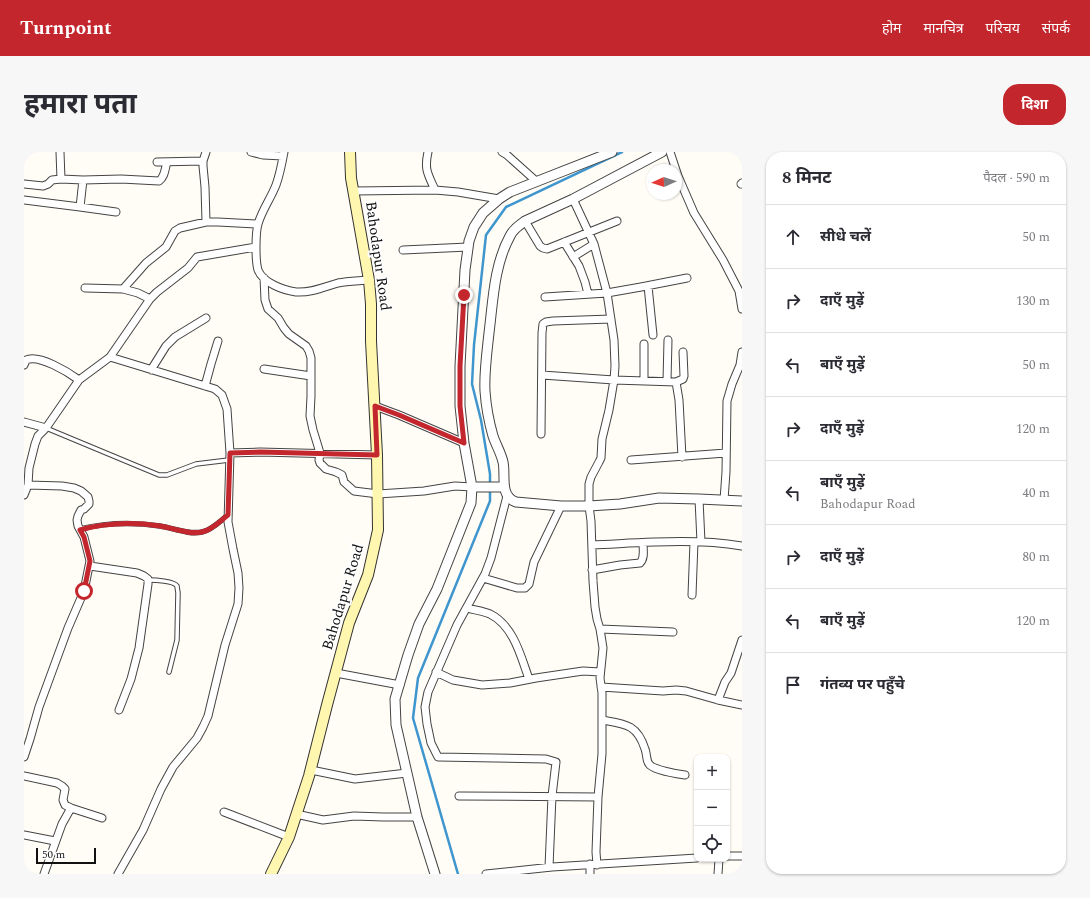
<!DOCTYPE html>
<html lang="hi">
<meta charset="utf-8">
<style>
body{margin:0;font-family:Spectral,"Noto Sans Devanagari",serif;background:#f7f7f7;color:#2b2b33}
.controls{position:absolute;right:12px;bottom:12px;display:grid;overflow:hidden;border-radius:8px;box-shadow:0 1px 3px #0004}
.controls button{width:36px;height:36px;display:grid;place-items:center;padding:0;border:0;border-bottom:1px solid #e1e1e2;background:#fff;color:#2b2b33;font:20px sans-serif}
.compass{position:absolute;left:622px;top:12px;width:36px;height:36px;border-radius:50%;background:#fff;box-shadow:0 1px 3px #0004;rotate:267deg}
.scale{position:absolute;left:12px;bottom:10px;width:60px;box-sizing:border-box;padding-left:4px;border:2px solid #111;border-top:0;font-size:11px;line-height:14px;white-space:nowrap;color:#111;-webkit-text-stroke:3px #fff;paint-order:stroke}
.stop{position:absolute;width:12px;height:12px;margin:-9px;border:3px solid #c4262e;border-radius:50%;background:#fff}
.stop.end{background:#c4262e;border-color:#fff;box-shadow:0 1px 4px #0008}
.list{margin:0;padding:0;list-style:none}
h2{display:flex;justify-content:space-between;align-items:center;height:52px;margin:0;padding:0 16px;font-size:17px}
h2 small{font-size:13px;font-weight:400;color:#7c7c81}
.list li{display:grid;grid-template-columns:26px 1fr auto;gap:12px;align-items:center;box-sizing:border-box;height:64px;padding:0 16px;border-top:1px solid #e1e1e2}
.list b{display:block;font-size:15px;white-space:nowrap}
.list p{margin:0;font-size:13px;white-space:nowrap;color:#7c7c81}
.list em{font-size:13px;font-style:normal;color:#7c7c81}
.icon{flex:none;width:22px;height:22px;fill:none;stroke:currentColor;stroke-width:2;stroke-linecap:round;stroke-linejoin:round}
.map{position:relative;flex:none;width:718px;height:722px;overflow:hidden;border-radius:16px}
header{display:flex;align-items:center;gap:24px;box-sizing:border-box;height:56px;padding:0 20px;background:#c4262e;color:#fff}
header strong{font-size:19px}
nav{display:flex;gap:22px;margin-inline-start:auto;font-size:14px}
.intro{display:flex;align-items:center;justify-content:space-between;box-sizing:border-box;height:96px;padding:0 24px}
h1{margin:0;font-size:28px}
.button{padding:10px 18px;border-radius:16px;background:#c4262e;color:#fff;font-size:14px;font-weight:700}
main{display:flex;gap:24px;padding:0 24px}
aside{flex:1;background:#fff;border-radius:16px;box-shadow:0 1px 3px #0004}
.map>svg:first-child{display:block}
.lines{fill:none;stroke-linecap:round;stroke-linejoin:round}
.stream{stroke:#3f96cf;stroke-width:2.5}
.service-casing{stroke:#444;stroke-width:5.5}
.minor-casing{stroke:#444;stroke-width:9}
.tertiary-casing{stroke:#444;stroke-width:11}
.secondary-casing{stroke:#333;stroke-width:12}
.service{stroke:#fff;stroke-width:3.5}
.minor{stroke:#fff;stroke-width:7}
.tertiary{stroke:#fff;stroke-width:9}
.secondary{stroke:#fff6b0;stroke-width:10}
.route{stroke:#c4262e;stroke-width:5}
.labels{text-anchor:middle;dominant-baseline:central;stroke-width:4;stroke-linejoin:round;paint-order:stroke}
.street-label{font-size:15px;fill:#111;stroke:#fff}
</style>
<header>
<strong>Turnpoint</strong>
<nav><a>होम</a><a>मानचित्र</a><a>परिचय</a><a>संपर्क</a></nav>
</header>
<div class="intro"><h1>हमारा पता</h1><a class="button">दिशा</a></div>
<main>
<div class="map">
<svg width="718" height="722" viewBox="0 0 718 722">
<rect width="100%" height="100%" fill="#fffdf5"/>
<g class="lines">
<!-- stream -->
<path class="stream" d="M 466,332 L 466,322 L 457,268 L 448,232 L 450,193 L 462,83 L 482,55 L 598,0
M 434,722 L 389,566 L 394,526 L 466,349 L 466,337"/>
<defs>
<path id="service" d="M 22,276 L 135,323 L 143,323 L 172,312 L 205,308
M 56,377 C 81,371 109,370 136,374 C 149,376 165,383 178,380 C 188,378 196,369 204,363
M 125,428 C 131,428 150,429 153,434 C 153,435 154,440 154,441 L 153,488 L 145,520"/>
<path id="minor" d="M 36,0 L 37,27
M 182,0 L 179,9 L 179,14 L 181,35 L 182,70
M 227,0 L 239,3 L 259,4
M 260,0 C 258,11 256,22 252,33 C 247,46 238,58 234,72 C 232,79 232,88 232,96 C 232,103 232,111 234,118 C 239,131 259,138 272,140 C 287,141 300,135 314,131 C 324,129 334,129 345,128
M 404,0 C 400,18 404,22 411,38
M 478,0 L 483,3 L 512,29
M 646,0 L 654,24 L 670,61 L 699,108 L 715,139 L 718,157
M 133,10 L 179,9
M 0,32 L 19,34 L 24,32 L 28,28 L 37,27 L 59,28 L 97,27 L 135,29 C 141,25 141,16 143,10
M 717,32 L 718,31
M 330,39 L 411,38 L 434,40 L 475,47
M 549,47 L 570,92 L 583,141 L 590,188 L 591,214 L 590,228 L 585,258 L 578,287 L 577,306 L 575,310 L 567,325 L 565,332 L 565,354 L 567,369 L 569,429 L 571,455 L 573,467 L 576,477 L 579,496 L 576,526 L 578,541 L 578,602 L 574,645 L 572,700 L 573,713
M 0,48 L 56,55 L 92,60
M 56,55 L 59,28
M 501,69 L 516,94 L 519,96 L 523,97 L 593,69
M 540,90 L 555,114 L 561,130 L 564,142
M 379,98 L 444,95
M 549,105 L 570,92
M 240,126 L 241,148 L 244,157 L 254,166 L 260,176 L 265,182 L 282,194 L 285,199 L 287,206 L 287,244 L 286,264 L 289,278 L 293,291 L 296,301 L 295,308 L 296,311 L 302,317 L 312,320 L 318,323 L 320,330 L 330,339 L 354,342 L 400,339 L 431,334 L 448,335
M 624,134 L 629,183
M 61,136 L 99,137 L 114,141 L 126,147
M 99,137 L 122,111 L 142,95 L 151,79 L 156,76 L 182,70 L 194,70 L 234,72
M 521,145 L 583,141 L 617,135 L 663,126
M 86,205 L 191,237 L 198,243 L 203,257 L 206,301 L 204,370 L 209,397 L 214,421 L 215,436 L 214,452 L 201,493 L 184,564 L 179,575 L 173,586 L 149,615 L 137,637 L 119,678 L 94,722
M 0,213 L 2,208 C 15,202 44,220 55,228
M 240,217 L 287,224
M 127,218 L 142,194 L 151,185 L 182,166
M 518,223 L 590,228 L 652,230 L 659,227 L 660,224 L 659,200
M 620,229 L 620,192
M 643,229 L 644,188
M 652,230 L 655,248 L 658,305
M 181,234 L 187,212 L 194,189
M 351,254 L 375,263 L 440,291
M 0,270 L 22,276
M 517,282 L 518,181 L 519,172 L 522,170 L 529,169 L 587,167
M 206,301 L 236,300 L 353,303
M 607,308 L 702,301
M 0,343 L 4,333 L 5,316 L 11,292 L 14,284 L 22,276 L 55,228 L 86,205 L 126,147 L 133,140 L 164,116 L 173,105 L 232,95
M 483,344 L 467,406 L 461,422 L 433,473 L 404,540 L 401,555 L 403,572 L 407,591 L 414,605 L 522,607 L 532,610 L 528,644 L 525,715
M 675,347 L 677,390
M 700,348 L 702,320 L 703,249 L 708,232 L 716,213 L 718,200
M 568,393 C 617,391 669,386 718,394
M 66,414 L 113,421 L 120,424 L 124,427 L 124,432 L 115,496 L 107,527 L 95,558
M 568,418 L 596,413 L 616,411 C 621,406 619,398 619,391
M 459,426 L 493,436 L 501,436 L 505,432 L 510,410 L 537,354
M 668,443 L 670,390
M 443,456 C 450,458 459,459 466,462 C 490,474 497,505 505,527
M 576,477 L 649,480
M 412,520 L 429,528 L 458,533 L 486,531 L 512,526 L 559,519 L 576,520
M 312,521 L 376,533
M 577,535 L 639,539 L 652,538 L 662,539 L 694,548 L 701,530 L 707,521 L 718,488
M 694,548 L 718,553
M 578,568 C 601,572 613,572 621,597 C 623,602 622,608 625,612 C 629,618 654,622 661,623
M 0,605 L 6,587 L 15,555 L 44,476 L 60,439 L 66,409 L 60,385 L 54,374 L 53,368 L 54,364 L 57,358 L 60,357 L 65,352 L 65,349 L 64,345 L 57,339 L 50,336 L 38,334 L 4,333
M 287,618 L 331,627 L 383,621
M 0,624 L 33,631 L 38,634 L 41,637 L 39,648 L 41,653 L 47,656 L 38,672 L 20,722
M 435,644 L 574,645
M 47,656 L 78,666
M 200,660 L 265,685
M 272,662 L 299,668 L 330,664 L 359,665 L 393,665
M 0,683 L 31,689
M 703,704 L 718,704
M 566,712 L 566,722
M 462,722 L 528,715 L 673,706
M 694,722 L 695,707"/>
<path id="tertiary" d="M 638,0 L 549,47 L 501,69 C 496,73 489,77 486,84 C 470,113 469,149 465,181 C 463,200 460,220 461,239 C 462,254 465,270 469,284 C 472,293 477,301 479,310 C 482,323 475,344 492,350 L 537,354 L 565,354 L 596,352 L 635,346 L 675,347 L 718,349
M 448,335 L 480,335
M 411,722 L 393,665 L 372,573 L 371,547 L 384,503 L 395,472 L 413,437 L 447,351 L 448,335 L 440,291 L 436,254 L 436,214 L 441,118 L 445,89 L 450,75 L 459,61 L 475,47 L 486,40 L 588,0"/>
<path id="secondary" d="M 247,722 L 265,685 L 285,624 L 303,553 L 325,471 L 344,423 L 354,378 L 353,303 L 347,189 L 347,152 L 345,128 L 327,26 L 326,0"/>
</defs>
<!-- service casing -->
<use href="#service" class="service-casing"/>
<!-- minor casing -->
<use href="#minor" class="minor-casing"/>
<!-- tertiary casing -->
<use href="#tertiary" class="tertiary-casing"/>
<!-- secondary casing -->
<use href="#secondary" class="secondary-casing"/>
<!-- service -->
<use href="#service" class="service"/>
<!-- minor -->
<use href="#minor" class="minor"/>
<!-- tertiary -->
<use href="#tertiary" class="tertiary"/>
<!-- secondary -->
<use href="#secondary" class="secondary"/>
</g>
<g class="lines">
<!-- route -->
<path class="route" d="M 60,439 L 66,409 L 60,385 L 56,378 C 81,371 109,370 136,374 C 149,376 165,383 178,380 C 188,378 196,369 204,363 L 206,301 L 236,300 L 353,303 L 351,254 L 375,263 L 440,291 L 436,254 L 436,214 L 440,143"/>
</g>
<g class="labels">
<!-- street labels -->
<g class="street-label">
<text transform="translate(354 104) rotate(82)">Bahodapur Road</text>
<text transform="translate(319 445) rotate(-73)">Bahodapur Road</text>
</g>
</g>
</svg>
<div class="controls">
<button>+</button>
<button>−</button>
<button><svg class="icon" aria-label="locate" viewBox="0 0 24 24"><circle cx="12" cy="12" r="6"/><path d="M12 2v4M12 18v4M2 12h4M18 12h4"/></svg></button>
</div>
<svg class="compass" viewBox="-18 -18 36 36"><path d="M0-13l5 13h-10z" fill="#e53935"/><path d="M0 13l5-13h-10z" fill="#7c7c81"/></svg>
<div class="scale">50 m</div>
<div class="stop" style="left:60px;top:439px"></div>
<div class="stop end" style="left:440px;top:143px"></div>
</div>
<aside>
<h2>8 मिनट<small>पैदल · 590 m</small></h2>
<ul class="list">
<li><svg class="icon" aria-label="ahead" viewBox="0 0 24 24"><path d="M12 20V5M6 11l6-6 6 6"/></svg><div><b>सीधे चलें</b></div><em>50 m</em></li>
<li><svg class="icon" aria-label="right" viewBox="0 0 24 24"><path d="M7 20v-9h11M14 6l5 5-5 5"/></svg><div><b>दाएँ मुड़ें</b></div><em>130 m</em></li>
<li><svg class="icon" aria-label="left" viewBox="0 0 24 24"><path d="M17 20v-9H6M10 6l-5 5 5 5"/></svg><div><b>बाएँ मुड़ें</b></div><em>50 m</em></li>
<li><svg class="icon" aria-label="right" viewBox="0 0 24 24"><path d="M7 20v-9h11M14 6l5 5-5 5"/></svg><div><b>दाएँ मुड़ें</b></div><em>120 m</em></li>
<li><svg class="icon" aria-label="left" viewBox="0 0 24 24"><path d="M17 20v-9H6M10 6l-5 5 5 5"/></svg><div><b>बाएँ मुड़ें</b><p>Bahodapur Road</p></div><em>40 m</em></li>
<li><svg class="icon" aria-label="right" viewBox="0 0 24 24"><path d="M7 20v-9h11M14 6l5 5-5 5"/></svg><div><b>दाएँ मुड़ें</b></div><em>80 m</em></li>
<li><svg class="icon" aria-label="left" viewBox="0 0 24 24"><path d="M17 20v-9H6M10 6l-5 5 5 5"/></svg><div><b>बाएँ मुड़ें</b></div><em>120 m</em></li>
<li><svg class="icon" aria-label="arrive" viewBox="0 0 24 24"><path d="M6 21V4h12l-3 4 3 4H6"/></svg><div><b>गंतव्य पर पहुँचे</b></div></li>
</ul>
</aside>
</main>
